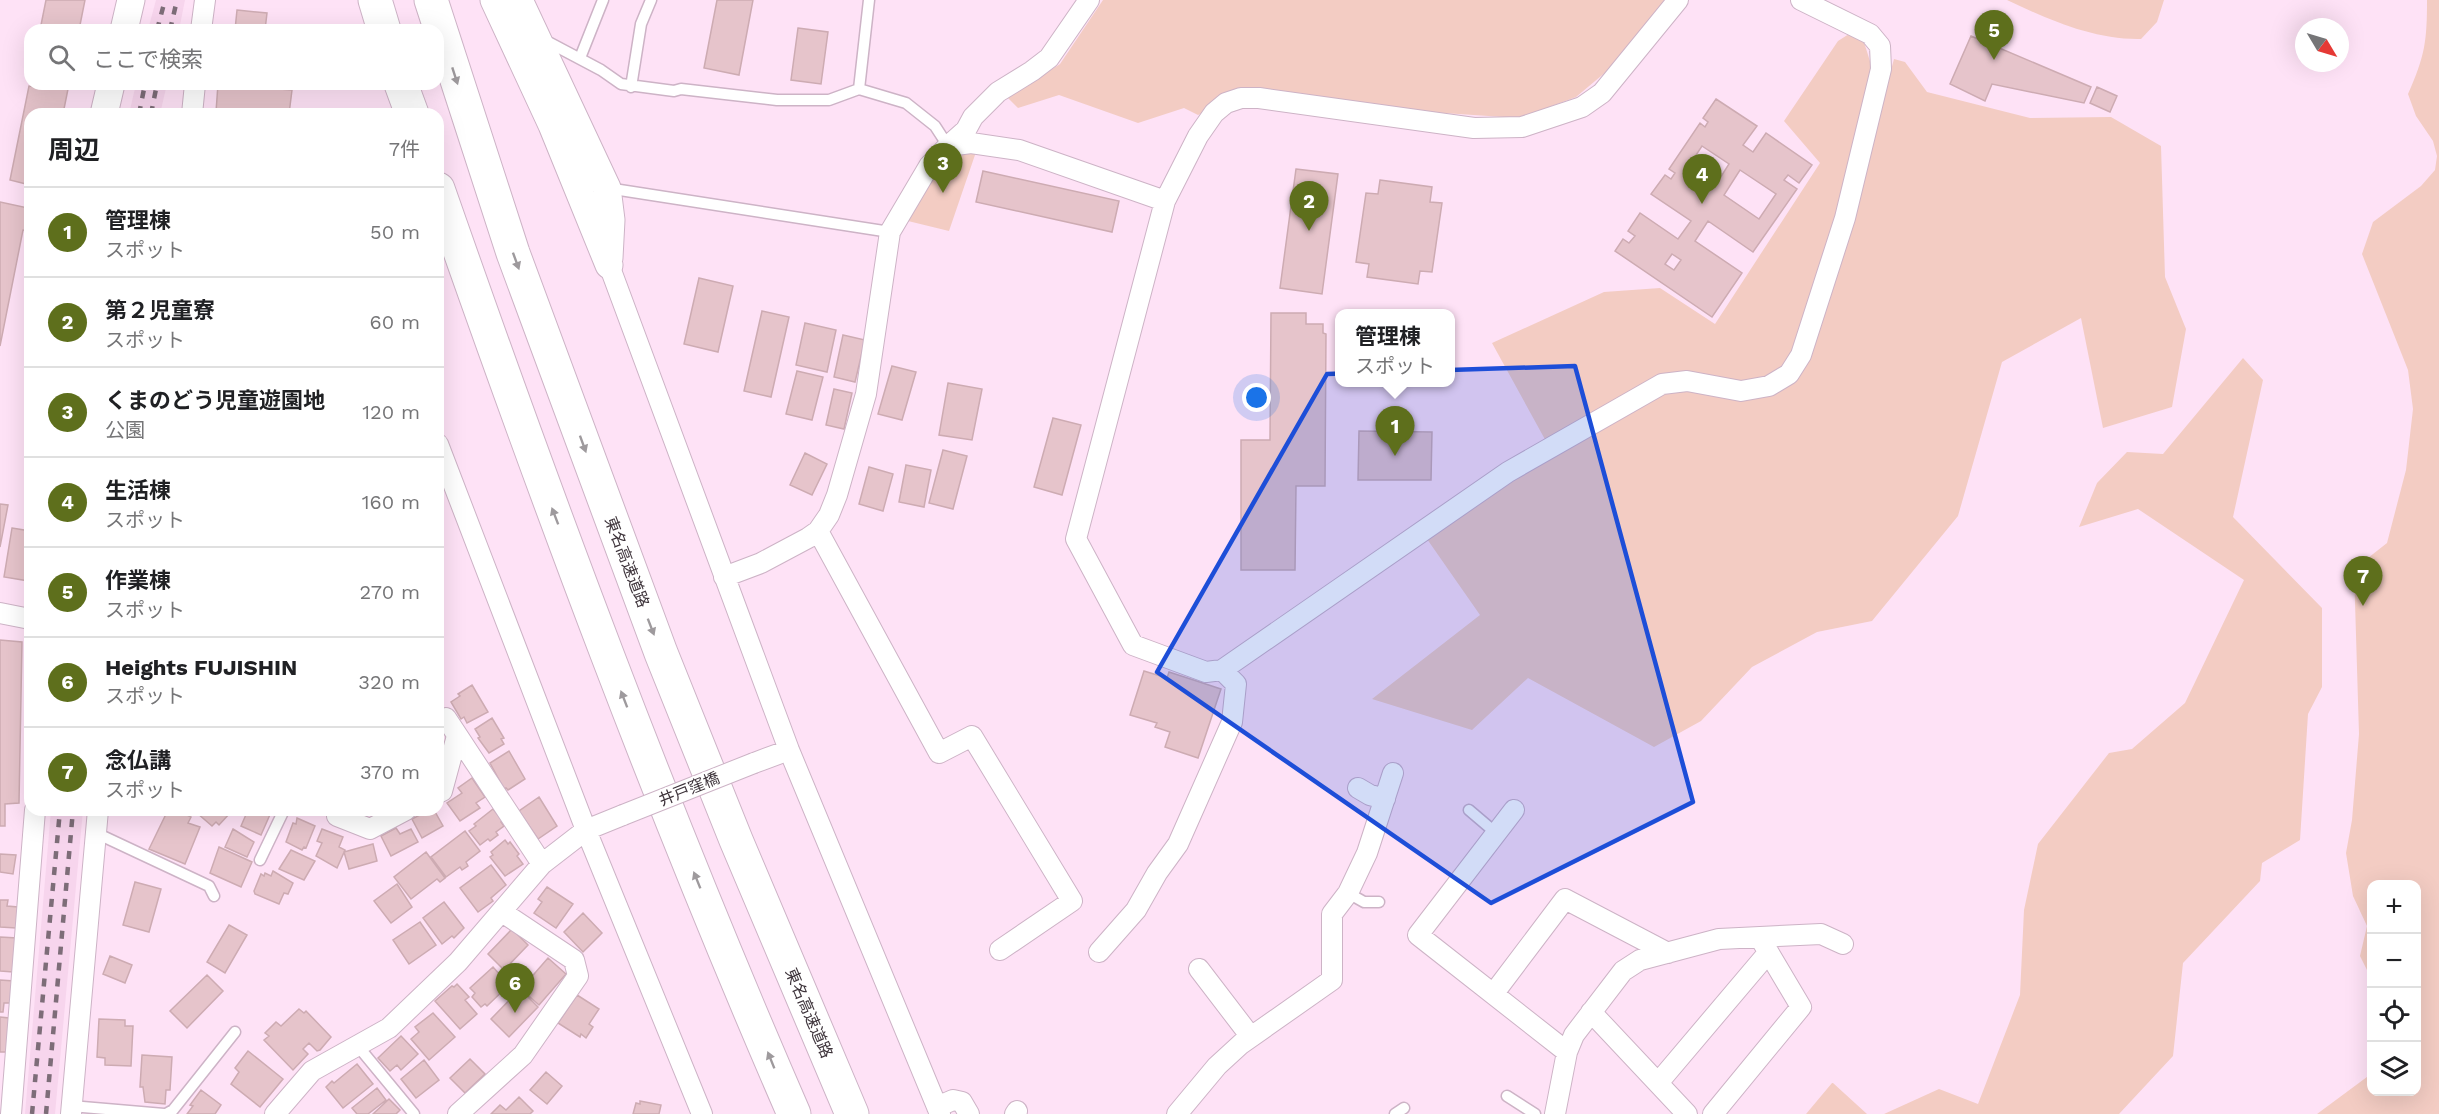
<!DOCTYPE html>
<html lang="ja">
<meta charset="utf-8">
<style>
body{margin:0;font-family:"Work Sans","Noto Sans JP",sans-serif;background:#f2f2f2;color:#202124}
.controls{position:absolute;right:18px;bottom:18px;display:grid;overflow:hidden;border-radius:12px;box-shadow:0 6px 24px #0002}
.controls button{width:54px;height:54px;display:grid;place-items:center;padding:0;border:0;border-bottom:2px solid #e0e0e0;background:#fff;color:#202124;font:30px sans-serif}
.compass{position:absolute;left:2295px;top:18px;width:54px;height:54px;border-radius:50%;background:#fff;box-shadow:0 6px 24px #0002;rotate:128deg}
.you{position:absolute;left:1257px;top:398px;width:21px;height:21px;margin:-15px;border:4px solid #fff;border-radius:50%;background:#1a73e8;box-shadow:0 0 0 9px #1a73e833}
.badge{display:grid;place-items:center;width:39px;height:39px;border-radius:50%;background:#5e6f1c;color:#fff;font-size:20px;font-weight:700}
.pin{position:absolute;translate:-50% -50px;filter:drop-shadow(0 2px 3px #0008)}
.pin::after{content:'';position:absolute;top:32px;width:21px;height:18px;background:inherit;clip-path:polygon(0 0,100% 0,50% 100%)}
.popup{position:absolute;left:1335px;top:309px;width:120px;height:78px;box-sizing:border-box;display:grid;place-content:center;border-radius:12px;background:#fff;filter:drop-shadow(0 2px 4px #0005);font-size:20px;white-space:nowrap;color:#757577}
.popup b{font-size:22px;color:#202124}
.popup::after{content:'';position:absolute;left:50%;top:100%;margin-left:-12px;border:12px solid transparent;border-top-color:#fff}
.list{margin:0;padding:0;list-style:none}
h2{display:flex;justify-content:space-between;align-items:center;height:78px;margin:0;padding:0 24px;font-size:26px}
h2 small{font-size:20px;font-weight:400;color:#757577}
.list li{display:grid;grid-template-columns:39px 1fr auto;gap:18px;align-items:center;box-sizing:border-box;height:90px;padding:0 24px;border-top:2px solid #e0e0e0}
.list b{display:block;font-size:22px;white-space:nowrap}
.list p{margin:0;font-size:20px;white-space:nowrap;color:#757577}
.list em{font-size:20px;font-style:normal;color:#757577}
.icon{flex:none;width:33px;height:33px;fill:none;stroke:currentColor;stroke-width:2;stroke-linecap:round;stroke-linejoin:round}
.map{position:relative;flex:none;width:2439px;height:1114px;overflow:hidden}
.search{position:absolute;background:#fff;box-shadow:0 6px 24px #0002;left:24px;top:24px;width:420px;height:66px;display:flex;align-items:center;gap:15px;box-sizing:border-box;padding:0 21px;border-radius:18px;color:#757577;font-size:22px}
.panel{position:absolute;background:#fff;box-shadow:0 6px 24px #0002;left:24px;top:108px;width:420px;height:708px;border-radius:18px}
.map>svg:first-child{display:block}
.built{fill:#f7d5ed}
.green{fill:#f3ccc3}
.building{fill:#e6c4cb;stroke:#cdabb2;stroke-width:1.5;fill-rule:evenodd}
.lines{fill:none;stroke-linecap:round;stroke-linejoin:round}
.lane-casing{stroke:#cdb3c6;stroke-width:13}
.street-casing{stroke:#cdb3c6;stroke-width:22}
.secondary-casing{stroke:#cdb3c6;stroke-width:29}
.highway-casing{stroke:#cdb3c6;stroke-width:35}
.lane{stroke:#fff;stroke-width:10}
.street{stroke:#fff;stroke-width:20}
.secondary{stroke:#fff;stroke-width:27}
.highway{stroke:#fff;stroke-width:33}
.rail{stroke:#7d6d78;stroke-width:4.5;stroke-dasharray:8 8;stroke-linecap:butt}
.street-bridge-casing{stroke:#cdb3c6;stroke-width:22;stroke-linecap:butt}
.street-bridge{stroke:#fff;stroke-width:20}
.oneway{fill:#9e9a9d}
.marked{fill:#1d4ed8;fill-opacity:0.2;stroke:#1d4ed8;stroke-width:4.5;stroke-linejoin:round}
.labels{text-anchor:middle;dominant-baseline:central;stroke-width:4.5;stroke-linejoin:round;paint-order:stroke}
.street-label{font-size:16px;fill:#3e343b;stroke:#fff}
</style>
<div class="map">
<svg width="2439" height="1114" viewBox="0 0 2439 1114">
<rect width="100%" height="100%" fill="#fee2f6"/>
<!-- built -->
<path class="built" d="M 156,0 L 185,0 L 179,30 L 148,30 Z
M 136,84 L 167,84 L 160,114 L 129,114 Z
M 51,810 L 83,810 L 55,1114 L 25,1114 Z"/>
<!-- green -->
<path class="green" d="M 1103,0 L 1666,0 L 1619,61 L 1576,97 L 1519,118 L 1428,112 L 1253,89 L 1231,90 L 1211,109 L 1198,115 L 1184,108 L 1138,123 L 1059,95 L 1018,108 L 1008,98 L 1060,64 Z
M 2007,0 L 2164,0 L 2157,22 L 2141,39 C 2094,40 2049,20 2007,0 Z
M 2427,0 L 2439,0 L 2439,1114 L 2317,1114 L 2371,1074 L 2372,1092 L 2416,1092 L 2416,884 L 2372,884 L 2371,978 L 2360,956 L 2367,926 L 2353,896 L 2346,853 L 2352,820 L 2359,734 L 2354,569 L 2387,543 L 2406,470 L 2413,409 L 2408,370 L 2362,254 L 2373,222 L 2421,186 L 2435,170 L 2437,156 L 2433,141 L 2416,116 L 2408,94 C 2425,56 2427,41 2427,0 Z
M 1849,34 L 1863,39 L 1874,74 L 1876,125 L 1894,59 L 1905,62 L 1927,92 L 2030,118 L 2111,117 L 2161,146 L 2165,277 L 2186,329 L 2172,407 L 2103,428 L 2081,318 L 2002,362 L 1958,516 L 1872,621 L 1817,632 L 1752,667 L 1701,721 L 1654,747 L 1528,678 L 1472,730 L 1372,699 L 1480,615 L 1427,539 L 1553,454 L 1492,343 L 1604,292 L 1660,288 L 1715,324 L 1820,163 L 1784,121 L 1838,41 Z
M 971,151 L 976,152 L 949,231 L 908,221 L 939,166 Z
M 2243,358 L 2263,380 L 2233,517 L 2322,608 L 2322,687 L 2308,714 L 2300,840 L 2262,863 L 2260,881 L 2183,963 L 2173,1056 L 2119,1114 L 1884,1114 L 1939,1089 L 1978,1104 L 2020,995 L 2024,910 L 2038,844 L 2109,753 L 2132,749 L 2185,703 L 2244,580 L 2138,509 L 2079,527 L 2097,483 L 2127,452 L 2163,454 Z
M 1832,1083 L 1833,1083 L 1867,1114 L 1806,1114 Z"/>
<!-- building -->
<path class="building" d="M 46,0 L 85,0 L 79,30 L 40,30 Z
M 717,0 L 753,0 L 739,75 L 704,68 Z
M 237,10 L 267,13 L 265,30 L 235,30 Z
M 798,28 L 828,32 L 821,84 L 791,80 Z
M 1971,36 L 2091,87 L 2084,103 L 1992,84 L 1985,101 L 1950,84 Z
M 42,84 L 69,84 L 63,114 L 30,114 L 30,185 L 10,180 L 29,86 L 41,88 Z
M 218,84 L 292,90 L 289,114 L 216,112 Z
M 2097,87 L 2117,96 L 2110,112 L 2090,103 Z
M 1716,99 L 1757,126 L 1743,145 L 1753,152 L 1766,133 L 1812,165 L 1799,183 L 1788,175 L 1784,180 L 1797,189 L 1753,252 L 1708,221 L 1695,241 L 1742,273 L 1712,317 L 1615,251 L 1623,239 L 1629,243 L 1635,236 L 1628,231 L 1640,213 L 1678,239 L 1691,221 L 1651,194 L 1665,175 L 1671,179 L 1675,173 L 1669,169 L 1700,123 L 1705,127 L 1708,122 L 1703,118 ZM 1702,146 L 1729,164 L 1717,183 L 1690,164 ZM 1740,170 L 1776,194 L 1759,219 L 1724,195 ZM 1672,254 L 1681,260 L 1674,270 L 1665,264 Z
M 1296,169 L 1338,174 L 1322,294 L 1280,288 Z
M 983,171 L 1119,201 L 1112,232 L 976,202 Z
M 1380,180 L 1432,187 L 1430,202 L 1442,203 L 1432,272 L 1420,271 L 1418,284 L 1367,277 L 1369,264 L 1356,262 L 1366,193 L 1378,194 Z
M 0,202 L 28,208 L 25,222 L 30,223 L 30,231 L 23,230 L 0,346 Z
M 699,278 L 733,286 L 718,352 L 684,344 Z
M 762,311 L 789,317 L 771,397 L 744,391 Z
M 1271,313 L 1306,313 L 1306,324 L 1323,324 L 1323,333 L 1326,334 L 1325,486 L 1296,486 L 1295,570 L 1241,570 L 1241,440 L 1270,440 Z
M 805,323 L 836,330 L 827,372 L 796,365 Z
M 843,335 L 865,340 L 855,382 L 834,377 Z
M 892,366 L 916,372 L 902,420 L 878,414 Z
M 797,371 L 823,377 L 812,420 L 786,414 Z
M 948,383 L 982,389 L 972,440 L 939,435 Z
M 834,389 L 852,393 L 844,429 L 826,425 Z
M 1053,418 L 1081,425 L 1062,495 L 1034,487 Z
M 1359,431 L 1432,432 L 1431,480 L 1358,480 Z
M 943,450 L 967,456 L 953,509 L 929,503 Z
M 805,453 L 827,464 L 812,495 L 790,485 Z
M 906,465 L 931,470 L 924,507 L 899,502 Z
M 869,467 L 893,474 L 883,511 L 859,504 Z
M 0,504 L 8,505 L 0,547 Z
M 12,528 L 30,531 L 29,581 L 4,577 Z
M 0,640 L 22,642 L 19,803 L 5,804 L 5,826 L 0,826 Z
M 1144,671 L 1167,678 L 1169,672 L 1221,689 L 1198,758 L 1165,747 L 1170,732 L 1155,727 L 1157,723 L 1130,715 Z
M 472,685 L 488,712 L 467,723 L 464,717 L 461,719 L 451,702 L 460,696 L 458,694 Z
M 492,718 L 504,738 L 501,739 L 504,744 L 489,753 L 478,738 L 480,737 L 475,729 Z
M 509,751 L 525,779 L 508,790 L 506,788 L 504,789 L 490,763 Z
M 472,778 L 485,797 L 476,803 L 480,808 L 460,821 L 447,803 L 462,793 L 458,788 Z
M 539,797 L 557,826 L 538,839 L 519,811 Z
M 493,809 L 503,821 L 501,822 L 504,826 L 496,832 L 498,835 L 490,841 L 488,839 L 480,845 L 469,831 L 476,826 L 474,824 Z
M 168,810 L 185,810 L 183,813 L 191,817 L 188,823 L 200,827 L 185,864 L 149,849 Z
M 200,810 L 226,810 L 230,813 L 219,825 L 216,822 L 212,826 L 197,813 Z
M 248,810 L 272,810 L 261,835 L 241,826 Z
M 429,810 L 434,810 L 443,826 L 422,838 L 412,819 Z
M 297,818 L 315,826 L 306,848 L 304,847 L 302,850 L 286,842 L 293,823 L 296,824 Z
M 396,828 L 400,834 L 411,829 L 418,842 L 391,856 L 381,836 Z
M 233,829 L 254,842 L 247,857 L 225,847 Z
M 322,829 L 343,837 L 339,847 L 345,850 L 337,868 L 316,856 L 322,843 L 317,841 Z
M 465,831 L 480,851 L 466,862 L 468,866 L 462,870 L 460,867 L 446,877 L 431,857 Z
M 505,840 L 508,844 L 510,842 L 519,854 L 517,856 L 523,864 L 505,876 L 490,857 L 493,855 L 491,852 Z
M 373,844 L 377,861 L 349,869 L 344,852 Z
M 219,847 L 252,862 L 241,887 L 210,873 Z
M 291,850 L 315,861 L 304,880 L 279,869 Z
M 426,852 L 445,878 L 440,882 L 437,879 L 411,899 L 394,877 Z
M 0,854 L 16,855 L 13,874 L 0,872 Z
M 491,865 L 506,885 L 491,898 L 493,901 L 478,912 L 460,888 Z
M 273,871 L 293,883 L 288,894 L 284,893 L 279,904 L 255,894 L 254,891 L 261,874 L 264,876 L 265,873 L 271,876 Z
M 135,882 L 161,889 L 149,932 L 123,925 Z
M 397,884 L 412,907 L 391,923 L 374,901 Z
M 547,887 L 573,904 L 556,928 L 534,913 L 542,902 L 538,899 Z
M 0,900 L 8,900 L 7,906 L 18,907 L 16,928 L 0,927 Z
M 444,902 L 464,928 L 454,938 L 452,936 L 442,944 L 423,918 Z
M 583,913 L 602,933 L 583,952 L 564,932 Z
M 420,922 L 436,945 L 409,964 L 393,940 Z
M 229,925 L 247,935 L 225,973 L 207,962 Z
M 512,929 L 528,945 L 504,970 L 488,954 Z
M 0,937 L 17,938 L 13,972 L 0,971 Z
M 110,956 L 132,965 L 125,983 L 103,974 Z
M 548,958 L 566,974 L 539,1005 L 521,989 Z
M 493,967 L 509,985 L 487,1006 L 485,1004 L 481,1007 L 472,997 L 475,993 L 470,988 Z
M 207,975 L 223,991 L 187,1028 L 170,1011 Z
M 0,980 L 14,981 L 11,1003 L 4,1003 L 3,1012 L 0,1012 Z
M 457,984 L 469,997 L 465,1000 L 477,1014 L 460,1029 L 435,1001 L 452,986 L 454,987 Z
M 520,989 L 538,1007 L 509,1037 L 491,1019 Z
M 577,995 L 599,1009 L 589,1024 L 593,1027 L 586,1038 L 581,1034 L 580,1037 L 558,1023 Z
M 299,1009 L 304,1013 L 306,1011 L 331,1037 L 320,1050 L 317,1051 L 309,1043 L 303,1049 L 308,1054 L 293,1070 L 264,1040 L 269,1036 L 265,1033 L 276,1022 L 281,1026 Z
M 433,1013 L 455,1037 L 429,1060 L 411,1039 L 419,1032 L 415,1027 Z
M 0,1017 L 9,1018 L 7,1052 L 0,1052 Z
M 99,1019 L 125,1020 L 125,1026 L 133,1026 L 131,1066 L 105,1065 L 105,1058 L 97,1057 Z
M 401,1036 L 418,1054 L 401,1070 L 397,1065 L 390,1071 L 378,1058 Z
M 248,1051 L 283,1079 L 260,1107 L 231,1084 L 239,1072 L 235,1068 Z
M 142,1055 L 172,1057 L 170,1090 L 166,1090 L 165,1104 L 145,1102 L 143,1087 L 140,1087 Z
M 470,1059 L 485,1074 L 465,1093 L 450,1078 Z
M 424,1060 L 439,1080 L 416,1098 L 401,1079 Z
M 357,1064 L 373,1084 L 343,1108 L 326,1087 L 332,1081 L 334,1083 Z
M 546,1072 L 562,1086 L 547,1104 L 530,1090 Z
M 377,1088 L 386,1100 L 368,1114 L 357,1114 L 352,1108 Z
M 201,1090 L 221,1105 L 215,1114 L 187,1114 L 193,1106 L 190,1105 Z
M 519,1097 L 533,1111 L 530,1114 L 491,1114 L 500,1105 L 506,1110 Z
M 389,1099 L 400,1110 L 396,1114 L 373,1114 Z
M 640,1101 L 661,1105 L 659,1114 L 633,1114 L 636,1103 L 640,1104 Z"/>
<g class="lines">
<defs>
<path id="lane" d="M 544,46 L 550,43 L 601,70 L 621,84 L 674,91 L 681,89 L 777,100 L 829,100 L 859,89 L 906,103 L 935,126 L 948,146
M 580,58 L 603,0
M 631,87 L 641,24 L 651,0
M 859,89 L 869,0
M 607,188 L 890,232
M 1469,810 L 1496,833
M 96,833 L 209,886 L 214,896
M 260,860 L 284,810
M 1348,893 L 1364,902 L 1379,902
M 357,1045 L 414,1114
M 1507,1096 L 1535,1114
M 71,1106 L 164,1114
M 166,1114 L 173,1110 L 235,1032
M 1395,1114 L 1404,1108"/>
<path id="street" d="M 1678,0 L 1602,93 L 1582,107 L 1522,127 L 1474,128 L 1259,98 L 1241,98 L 1226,103 L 1214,113 L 1198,136 L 1165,201 L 1076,539 L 1133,645 L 1206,672 L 1222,670 L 1508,472 L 1662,384 L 1687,381 L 1741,391 L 1769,386 L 1789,374 L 1801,355 L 1845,218 L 1881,69 L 1880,46 L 1870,34 L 1801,0
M 201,30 L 205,0
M 192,114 L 195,84
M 948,146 L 966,130 L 973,117 L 998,92 L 1032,71 L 1049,58 L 1089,0
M 609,265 L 789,750 L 940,1114
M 438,444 L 586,830 L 702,1114
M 818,531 L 939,753 L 972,736 L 1072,901 L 1000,950
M 724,577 L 761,563 L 808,538 L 818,531 L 829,515 L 837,495 L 866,394 L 890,232 L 929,166 L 948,146 L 971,143 L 1019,150 L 1165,201
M 0,613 L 30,619
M 446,718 L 542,864
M 754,763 L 789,750
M 1358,788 L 1370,795 L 1385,799
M 438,793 L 442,791 L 457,736
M 1514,810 L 1418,935 L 1567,1052
M 337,816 L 370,829 L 406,810
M 1099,952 L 1136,910 L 1157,873 L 1178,844 L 1232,722 L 1236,684 L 1222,670
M 1199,969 L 1251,1037
M 1494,993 L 1565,899 L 1668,953
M 1591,1012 L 1687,1114
M 1658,1083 L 1768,953
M 937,1107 L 953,1100 L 962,1102 L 969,1114
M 11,1114 L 35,810
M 71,1114 L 98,810
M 275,1114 L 312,1071 L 389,1028 L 458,962 L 542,864 L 586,830 L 623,815
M 458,1114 L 523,1055 L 578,976 L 574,960 L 502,912
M 1015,1114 L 1017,1111
M 1177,1114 L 1217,1066 L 1241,1044 L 1332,980 L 1332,914 L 1348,893 L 1367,853 L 1393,773
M 1555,1114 L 1567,1052 L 1574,1035 L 1623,971 L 1640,960 L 1719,939 L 1821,934 L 1843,944
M 1713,1114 L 1801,1007 L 1760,938"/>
<path id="secondary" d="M 494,0 L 552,125 L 609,265
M 519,0 L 607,188 L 611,220 L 609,258
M 124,30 L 131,0
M 104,114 L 111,84"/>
<path id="highway" d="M 375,0 L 384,30
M 431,0 L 513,253 L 661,653 L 736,840 L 852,1114
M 401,84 L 412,114
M 438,189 C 547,501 662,811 794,1114"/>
</defs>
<!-- lane casing -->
<use href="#lane" class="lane-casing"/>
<!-- street casing -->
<use href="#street" class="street-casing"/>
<!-- secondary casing -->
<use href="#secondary" class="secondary-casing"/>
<!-- highway casing -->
<use href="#highway" class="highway-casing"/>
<!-- lane -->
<use href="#lane" class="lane"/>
<!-- street -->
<use href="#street" class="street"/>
<!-- secondary -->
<use href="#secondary" class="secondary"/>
<!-- highway -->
<use href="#highway" class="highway"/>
<!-- rail -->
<path class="rail" d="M 157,30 L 165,0
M 170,30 L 177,0
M 139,114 L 145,84
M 151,114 L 157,84
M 32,1114 L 60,810
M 46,1114 L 73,810"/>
<defs>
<path id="street-bridge" d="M 623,815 L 754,763"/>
</defs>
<!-- street-bridge casing -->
<use href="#street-bridge" class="street-bridge-casing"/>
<!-- street-bridge -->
<use href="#street-bridge" class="street-bridge"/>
</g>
<!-- one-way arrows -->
<defs><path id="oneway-solid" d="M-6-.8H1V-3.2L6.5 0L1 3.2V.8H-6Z" transform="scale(1.5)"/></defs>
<g class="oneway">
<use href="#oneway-solid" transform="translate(455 76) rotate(72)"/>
<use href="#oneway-solid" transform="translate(516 261) rotate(70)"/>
<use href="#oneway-solid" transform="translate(583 444) rotate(70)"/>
<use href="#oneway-solid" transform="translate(555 516) rotate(-111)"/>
<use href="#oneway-solid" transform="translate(651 627) rotate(69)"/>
<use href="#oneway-solid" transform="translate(624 699) rotate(-111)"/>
<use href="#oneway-solid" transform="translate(697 880) rotate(-112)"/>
<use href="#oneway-solid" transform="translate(771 1060) rotate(-112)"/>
</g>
<!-- marked area -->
<path class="marked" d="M 1575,366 L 1693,802 L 1491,903 L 1157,672 L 1327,374 Z"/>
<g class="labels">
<!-- street labels -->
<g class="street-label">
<text transform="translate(627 562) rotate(69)">東名高速道路</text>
<text transform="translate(689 789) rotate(-22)">井戸窪橋</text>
<text transform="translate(809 1013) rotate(67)">東名高速道路</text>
</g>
</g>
</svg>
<div class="controls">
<button>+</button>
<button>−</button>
<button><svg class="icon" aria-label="locate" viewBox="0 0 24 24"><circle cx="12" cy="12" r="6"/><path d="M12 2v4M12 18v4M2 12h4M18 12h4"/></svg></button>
<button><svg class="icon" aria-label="layers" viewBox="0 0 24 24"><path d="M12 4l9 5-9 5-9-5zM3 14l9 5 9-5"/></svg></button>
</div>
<svg class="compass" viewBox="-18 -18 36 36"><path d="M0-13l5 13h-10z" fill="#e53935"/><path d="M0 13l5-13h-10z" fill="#757577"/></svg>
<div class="you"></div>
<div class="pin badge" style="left:1395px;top:456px">1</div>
<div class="popup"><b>管理棟</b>スポット</div>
<div class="pin badge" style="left:1309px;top:231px">2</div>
<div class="pin badge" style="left:943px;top:193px">3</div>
<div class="pin badge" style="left:1702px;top:204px">4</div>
<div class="pin badge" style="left:1994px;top:60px">5</div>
<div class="pin badge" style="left:515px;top:1013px">6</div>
<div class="pin badge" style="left:2363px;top:606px">7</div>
<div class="search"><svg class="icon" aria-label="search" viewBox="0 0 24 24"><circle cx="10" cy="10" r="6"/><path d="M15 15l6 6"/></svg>ここで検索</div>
<section class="panel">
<h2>周辺<small>7件</small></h2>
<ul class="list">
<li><span class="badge">1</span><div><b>管理棟</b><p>スポット</p></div><em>50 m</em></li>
<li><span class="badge">2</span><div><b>第２児童寮</b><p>スポット</p></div><em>60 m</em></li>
<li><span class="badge">3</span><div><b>くまのどう児童遊園地</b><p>公園</p></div><em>120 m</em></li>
<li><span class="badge">4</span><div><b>生活棟</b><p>スポット</p></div><em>160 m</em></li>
<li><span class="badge">5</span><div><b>作業棟</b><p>スポット</p></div><em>270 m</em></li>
<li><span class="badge">6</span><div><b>Heights FUJISHIN</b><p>スポット</p></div><em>320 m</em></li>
<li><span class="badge">7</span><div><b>念仏講</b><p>スポット</p></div><em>370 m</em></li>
</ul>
</section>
</div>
